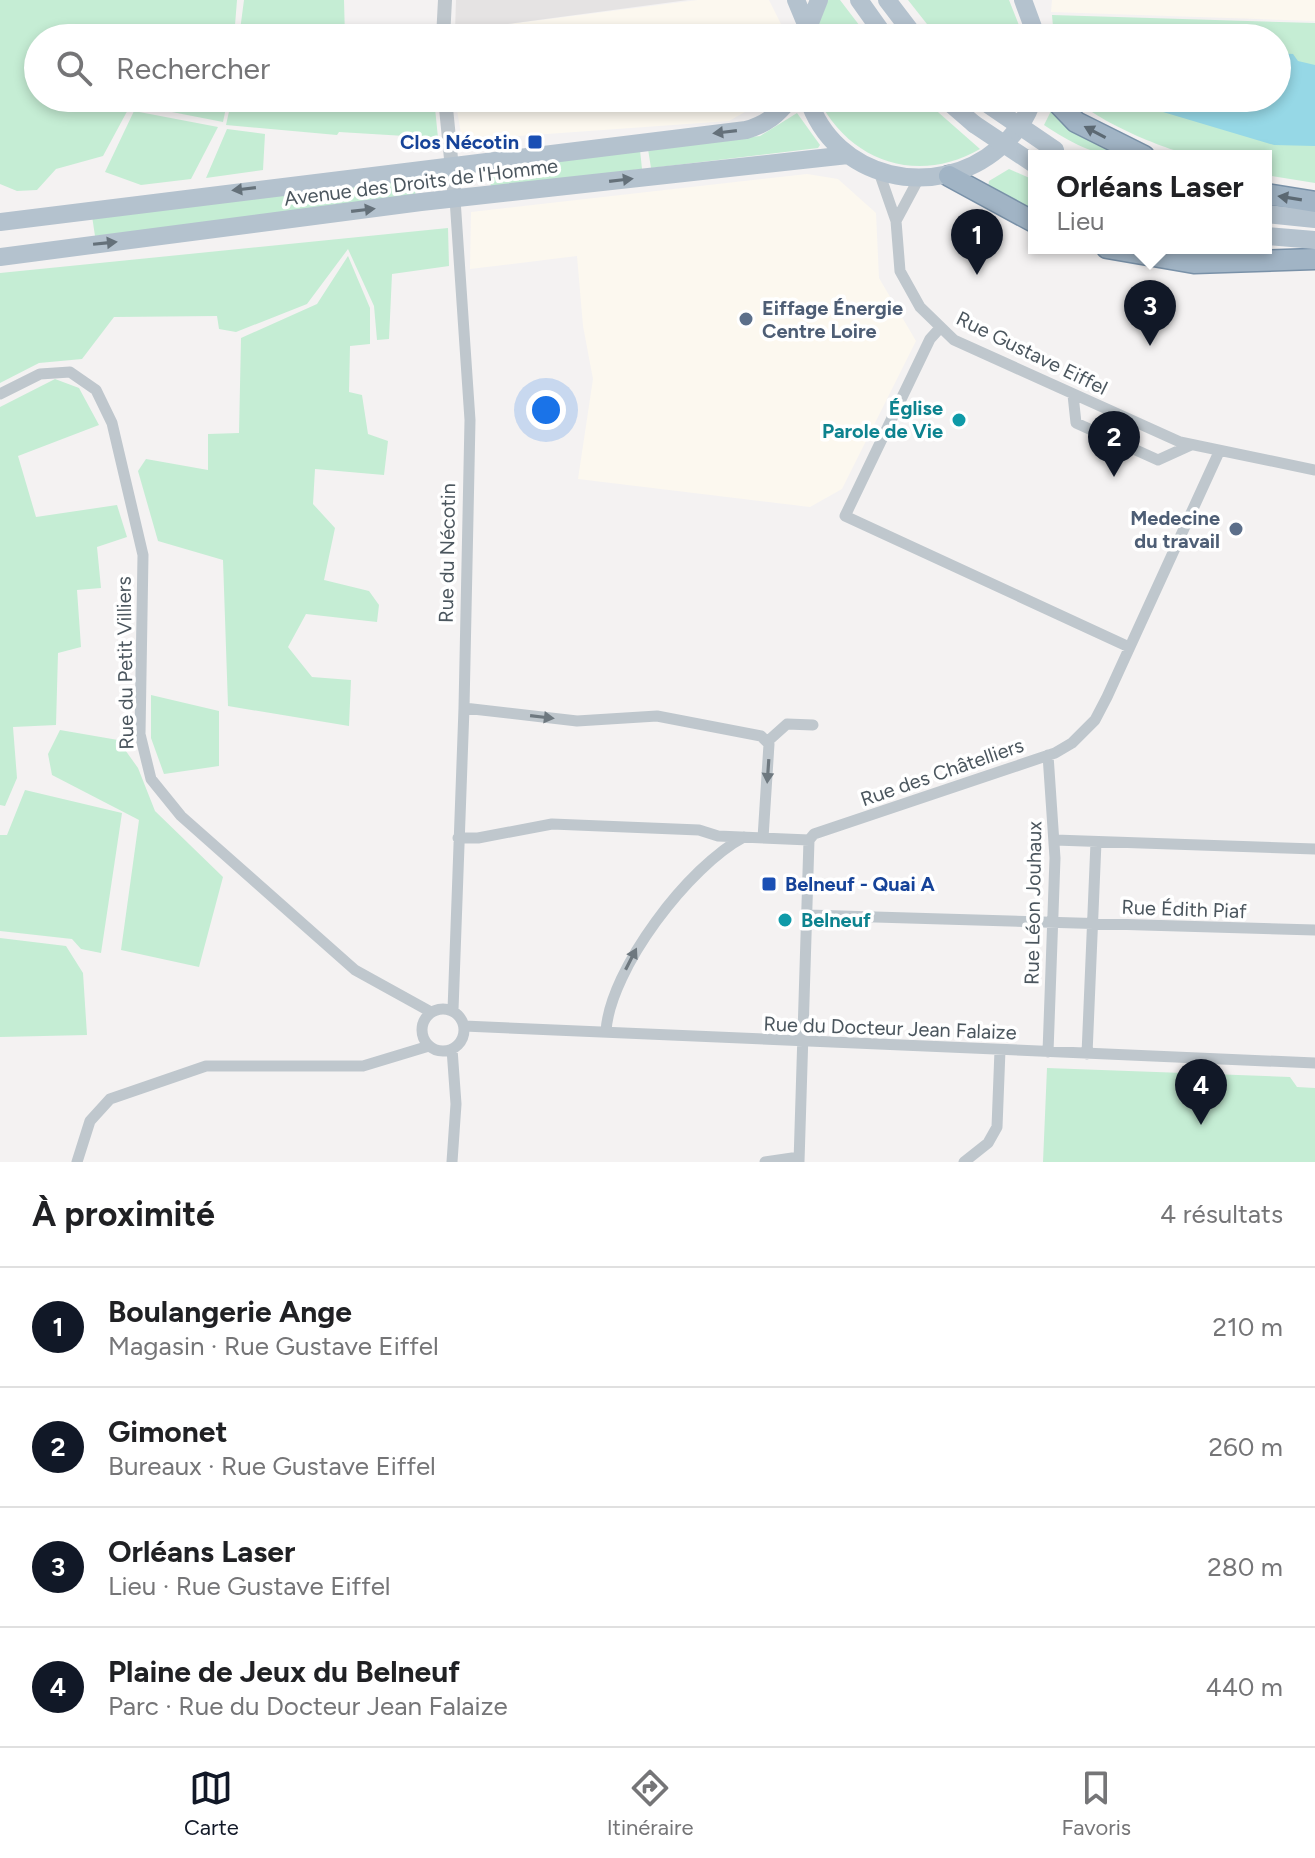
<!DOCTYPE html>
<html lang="fr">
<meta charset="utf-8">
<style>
body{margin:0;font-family:Figtree,sans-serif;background:#f6f6f6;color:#202124}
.you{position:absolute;left:546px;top:410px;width:28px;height:28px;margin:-20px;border:6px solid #fff;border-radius:50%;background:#1a73e8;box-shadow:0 0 0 12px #1a73e833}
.badge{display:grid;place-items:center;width:52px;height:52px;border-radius:50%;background:#111827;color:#fff;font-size:26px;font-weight:700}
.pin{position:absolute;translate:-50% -66px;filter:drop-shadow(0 2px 4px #0008)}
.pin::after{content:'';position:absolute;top:42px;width:28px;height:24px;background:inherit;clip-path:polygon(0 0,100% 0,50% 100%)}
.popup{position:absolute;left:1028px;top:150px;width:244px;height:104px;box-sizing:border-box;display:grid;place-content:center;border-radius:0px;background:#fff;filter:drop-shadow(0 2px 6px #0005);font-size:26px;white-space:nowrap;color:#757577}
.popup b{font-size:30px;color:#202124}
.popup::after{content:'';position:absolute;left:50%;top:100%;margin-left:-16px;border:16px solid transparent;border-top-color:#fff}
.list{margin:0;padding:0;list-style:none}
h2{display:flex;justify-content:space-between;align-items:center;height:104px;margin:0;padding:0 32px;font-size:34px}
h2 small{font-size:26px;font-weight:400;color:#757577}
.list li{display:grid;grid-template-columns:52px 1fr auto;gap:24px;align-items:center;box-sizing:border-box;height:120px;padding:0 32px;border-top:2px solid #e0e0e0}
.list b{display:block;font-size:30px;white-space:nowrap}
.list p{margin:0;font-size:26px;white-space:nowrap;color:#757577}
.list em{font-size:26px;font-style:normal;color:#757577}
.icon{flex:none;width:44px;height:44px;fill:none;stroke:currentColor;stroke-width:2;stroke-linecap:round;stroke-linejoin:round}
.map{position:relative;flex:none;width:1315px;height:1162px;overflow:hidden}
.search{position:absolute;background:#fff;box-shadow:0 4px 12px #0003;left:24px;right:24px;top:24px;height:88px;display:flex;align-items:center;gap:20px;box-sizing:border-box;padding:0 28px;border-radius:44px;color:#757577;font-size:30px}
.sheet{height:584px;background:#fff}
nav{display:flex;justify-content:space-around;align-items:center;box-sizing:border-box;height:112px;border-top:2px solid #e0e0e0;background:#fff;font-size:22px;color:#757577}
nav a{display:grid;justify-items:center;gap:4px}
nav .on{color:#111827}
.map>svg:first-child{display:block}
.commercial{fill:#fcf8ef}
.education{fill:#e5e3e3}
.green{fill:#c5edd4}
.water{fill:#96d8e6}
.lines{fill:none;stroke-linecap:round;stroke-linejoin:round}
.trunk-casing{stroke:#7991a8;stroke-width:23}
.minor{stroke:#bfc7cd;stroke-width:11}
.tertiary{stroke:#bfc7cd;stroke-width:14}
.primary{stroke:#b4c2ce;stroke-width:18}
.trunk{stroke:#a1b4c5;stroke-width:20}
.primary-bridge{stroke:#b4c2ce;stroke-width:18}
.oneway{fill:#65717a}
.oneway2{fill:#5c6973}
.oneway3{fill:#6e787f}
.transit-dot{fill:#1a4fb4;stroke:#fff;stroke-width:3}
.service-dot{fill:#5c6f8a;stroke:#fff;stroke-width:3}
.culture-dot{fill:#0f9aa8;stroke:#fff;stroke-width:3}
.labels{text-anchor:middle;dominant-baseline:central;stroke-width:7;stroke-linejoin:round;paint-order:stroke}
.transit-label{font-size:20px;font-weight:bold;fill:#164399;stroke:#fff;text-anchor:end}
.street-label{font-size:20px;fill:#4b565e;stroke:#fff}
.service-label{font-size:20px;font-weight:bold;fill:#4e5e75;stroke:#fff;text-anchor:start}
.culture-label{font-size:20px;font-weight:bold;fill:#0d838f;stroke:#fff;text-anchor:end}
</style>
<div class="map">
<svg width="1315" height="1162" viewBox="0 0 1315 1162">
<rect width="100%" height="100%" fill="#f4f2f2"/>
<!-- commercial -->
<path class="commercial" d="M 698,0 L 769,0 L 788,38 L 454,38 L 455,31 Z
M 1052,0 L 1315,0 L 1315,21 L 1051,12 Z
M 455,98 L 770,98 L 729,121 L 462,140 Z
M 807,174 L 838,179 L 876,213 L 879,278 L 916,341 L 842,489 L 810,507 L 578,479 L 593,379 L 583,326 L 577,256 L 470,269 L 471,212 Z"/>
<!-- education -->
<path class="education" d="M 456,0 L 688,0 L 455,31 Z"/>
<!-- green -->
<path class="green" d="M 0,0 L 237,0 L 234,38 L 38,38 L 38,98 L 228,98 L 223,122 L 131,104 L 103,156 L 56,169 L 37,190 L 17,191 L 0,184 Z
M 244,0 L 344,0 L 345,38 L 239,38 Z
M 828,0 L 840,0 L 869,38 L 813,38 Z
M 908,0 L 1009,0 L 1024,38 L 938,38 Z
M 1052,15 L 1315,23 L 1315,183 L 1266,175 L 1266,156 C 1244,156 1220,158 1198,156 C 1171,153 1091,119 1076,98 L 1277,98 L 1277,38 L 1054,38 Z
M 232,98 L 434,98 L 438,138 L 339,132 L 337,135 L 226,125 Z
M 818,98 L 922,98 L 980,149 C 918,185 849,162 818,98 Z
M 1052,109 L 1125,156 C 1094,156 1070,142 1044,125 Z
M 134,111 L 218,127 L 191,179 L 141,185 L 105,172 Z
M 797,113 L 820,145 L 818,148 L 651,168 L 648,149 L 760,136 Z
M 227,129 L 265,134 L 263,170 L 206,178 Z
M 640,150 L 642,169 L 491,187 L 488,168 Z
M 1009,169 L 1034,180 L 1034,215 L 988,188 L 989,181 Z
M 413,177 L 416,197 L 95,236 L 92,216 Z
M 448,228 L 449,266 L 392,274 L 389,339 L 377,340 L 374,306 L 348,249 L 307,304 L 236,332 L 219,329 L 217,316 L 114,317 L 82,359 L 39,363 L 0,383 L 0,273 Z
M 348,256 L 370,308 L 370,344 L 350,346 L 349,392 L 362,395 L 368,434 L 388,441 L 384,475 L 315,469 L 313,504 L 335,528 L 324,580 L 369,591 L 379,605 L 377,622 L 306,614 L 288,647 L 312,677 L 351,680 L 349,726 L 228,706 L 223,560 L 158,541 L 138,471 L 146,459 L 208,470 L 208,434 L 239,433 L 241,338 L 317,304 Z
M 55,379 L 79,388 L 99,425 L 18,456 L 36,517 L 117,505 L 127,537 L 97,547 L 101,588 L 77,590 L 81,647 L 58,653 L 56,725 L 13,727 L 17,778 L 5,806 L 0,805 L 0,407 Z
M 151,695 L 219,711 L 219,766 L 164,774 L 151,738 Z
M 60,730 L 118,740 L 138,768 L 155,811 L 223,877 L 199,967 L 121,950 L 139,820 L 52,775 L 48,754 Z
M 25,790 L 122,813 L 101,953 L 81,949 L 72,939 L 0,931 L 0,835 L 7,835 Z
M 0,938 L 66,946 L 83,973 L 87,1035 L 0,1037 Z
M 1047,1068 L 1290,1077 L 1297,1087 L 1315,1088 L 1315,1162 L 1043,1162 Z"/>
<!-- water -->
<path class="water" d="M 1277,53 L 1293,54 L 1298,61 L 1315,65 L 1315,146 L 1274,145 L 1163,112 L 1151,98 L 1277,98 Z"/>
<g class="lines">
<defs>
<path id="trunk" d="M 1053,98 L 1076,122 L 1144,156
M 949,176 L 1034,222
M 1266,194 L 1315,202
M 1107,248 L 1194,263 L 1315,259"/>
</defs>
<!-- trunk casing -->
<use href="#trunk" class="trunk-casing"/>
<!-- minor -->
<path class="minor" d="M 879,172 L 896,221 L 900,271 L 920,307 L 954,340 L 1180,442 L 1315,470
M 896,221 L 918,180
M 940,328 L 930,339 L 845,516 L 1129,647
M 0,394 L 40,374 L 70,372 L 96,390 L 112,423 L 143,555 L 140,734 L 151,779 L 181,816 L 355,970 L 431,1012
M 1073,395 L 1076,423 L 1158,460 L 1191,445
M 464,708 L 577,721 L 657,716 L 761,736 L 769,744 L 763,838
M 768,741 L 787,724 L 813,725
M 1048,755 L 1055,858 L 1048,1052
M 458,838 L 478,838 L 552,824 L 699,830 L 718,836 L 809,840 L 814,834 L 1055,753 L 1072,743 L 1095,720 L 1107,697 L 1219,452
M 1055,840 L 1315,849
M 808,915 L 1315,930
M422 1030a21 21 0 1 1 42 0a21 21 0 1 1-42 0Z
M 453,1010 L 464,708 L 470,420 L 455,199
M 464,1026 L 1315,1063
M 606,1031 C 610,969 689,866 744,837
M 452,1049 L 456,1104 L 452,1162
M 1087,1054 L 1096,842
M 77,1162 L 90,1121 L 110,1099 L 206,1066 L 363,1066 L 429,1046
M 765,1162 L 799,1157
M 799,1162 L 809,840
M 964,1162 L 988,1143 L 997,1127 L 1000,1050"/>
<!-- tertiary -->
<path class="tertiary" d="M 443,38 L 445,0
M 445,98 L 455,199"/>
<!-- primary -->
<path class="primary" d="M 796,0 L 806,24
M 859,0 L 886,38
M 887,0 L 916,38
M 1023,0 L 1037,38
M 804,38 L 819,0
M 808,98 C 834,180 936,202 999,148 C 1014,136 1028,117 1033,98
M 944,98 L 974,124
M 1266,214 L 1315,219
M 0,222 L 746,130 C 767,124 777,115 791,98
M 1266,236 L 1315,240
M 0,257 L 421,202 L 848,155"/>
<!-- trunk -->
<use href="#trunk" class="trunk"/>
<!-- primary-bridge -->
<path class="primary-bridge" d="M 989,105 L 1055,150
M 974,124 L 1034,164"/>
</g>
<!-- one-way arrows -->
<defs><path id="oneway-solid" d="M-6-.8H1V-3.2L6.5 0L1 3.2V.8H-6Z" transform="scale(2)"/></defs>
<g class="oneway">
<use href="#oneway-solid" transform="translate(725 132) rotate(173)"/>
<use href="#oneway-solid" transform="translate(621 180) rotate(-7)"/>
<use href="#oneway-solid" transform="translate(244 189) rotate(173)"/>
<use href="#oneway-solid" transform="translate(363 210) rotate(-7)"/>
<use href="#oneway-solid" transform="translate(105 243) rotate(-6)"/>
</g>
<g class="oneway2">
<use href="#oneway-solid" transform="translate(1095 132) rotate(-152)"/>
<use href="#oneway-solid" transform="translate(1290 198) rotate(-171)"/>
</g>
<g class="oneway3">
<use href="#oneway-solid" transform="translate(542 717) rotate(7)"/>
<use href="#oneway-solid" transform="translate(768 771) rotate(94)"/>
<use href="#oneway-solid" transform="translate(631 959) rotate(-63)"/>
</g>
<!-- markers -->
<g class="transit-dot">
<rect x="527" y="134" width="16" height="16" rx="4"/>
<rect x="761" y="876" width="16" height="16" rx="4"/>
</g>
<g class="service-dot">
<circle cx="746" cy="319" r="8"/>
<circle cx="1236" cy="529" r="8"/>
</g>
<g class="culture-dot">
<circle cx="959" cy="420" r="8"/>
<circle cx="785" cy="920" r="8"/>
</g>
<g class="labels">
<!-- transit labels -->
<g class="transit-label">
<text x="519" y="142">Clos Nécotin</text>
<text x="785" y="884" text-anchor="start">Belneuf - Quai A</text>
</g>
<!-- street labels -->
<g class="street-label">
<text transform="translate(421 182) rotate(-7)">Avenue des Droits de l'Homme</text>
<text transform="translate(1032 353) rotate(26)">Rue Gustave Eiffel</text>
<text transform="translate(447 553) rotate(-89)">Rue du Nécotin</text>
<text transform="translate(125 663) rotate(-91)">Rue du Petit Villiers</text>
<text transform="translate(942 772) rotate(-19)">Rue des Châtelliers</text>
<text transform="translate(1033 903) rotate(-89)">Rue Léon Jouhaux</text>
<text transform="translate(1184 909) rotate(2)">Rue Édith Piaf</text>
<text transform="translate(890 1028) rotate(2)">Rue du Docteur Jean Falaize</text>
</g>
<!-- service labels -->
<g class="service-label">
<text x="762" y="308">Eiffage Énergie<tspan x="762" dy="23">Centre Loire</tspan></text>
<text x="1220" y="518" text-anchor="end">Medecine<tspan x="1220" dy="23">du travail</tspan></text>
</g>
<!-- culture labels -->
<g class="culture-label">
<text x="943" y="408">Église<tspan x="943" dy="23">Parole de Vie</tspan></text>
<text x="801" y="920" text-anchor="start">Belneuf</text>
</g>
</g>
</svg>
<div class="you"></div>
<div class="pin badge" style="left:977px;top:275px">1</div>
<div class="pin badge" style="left:1114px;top:477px">2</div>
<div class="pin badge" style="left:1150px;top:346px">3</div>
<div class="popup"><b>Orléans Laser</b>Lieu</div>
<div class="pin badge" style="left:1201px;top:1125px">4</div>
<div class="search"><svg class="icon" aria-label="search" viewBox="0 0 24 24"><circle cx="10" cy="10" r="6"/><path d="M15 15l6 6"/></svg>Rechercher</div>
</div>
<section class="sheet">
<h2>À proximité<small>4 résultats</small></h2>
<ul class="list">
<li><span class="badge">1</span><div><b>Boulangerie Ange</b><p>Magasin · Rue Gustave Eiffel</p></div><em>210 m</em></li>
<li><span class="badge">2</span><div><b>Gimonet</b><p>Bureaux · Rue Gustave Eiffel</p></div><em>260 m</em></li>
<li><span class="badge">3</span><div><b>Orléans Laser</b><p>Lieu · Rue Gustave Eiffel</p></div><em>280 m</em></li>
<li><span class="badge">4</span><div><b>Plaine de Jeux du Belneuf</b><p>Parc · Rue du Docteur Jean Falaize</p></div><em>440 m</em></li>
</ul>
</section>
<nav>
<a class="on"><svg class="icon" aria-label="map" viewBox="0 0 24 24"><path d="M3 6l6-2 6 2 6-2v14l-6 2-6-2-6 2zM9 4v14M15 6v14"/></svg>Carte</a>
<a><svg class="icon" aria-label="directions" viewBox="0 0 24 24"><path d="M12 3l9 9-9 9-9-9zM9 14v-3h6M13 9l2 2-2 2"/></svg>Itinéraire</a>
<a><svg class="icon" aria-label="saved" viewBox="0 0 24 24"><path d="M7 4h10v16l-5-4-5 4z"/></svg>Favoris</a>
</nav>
